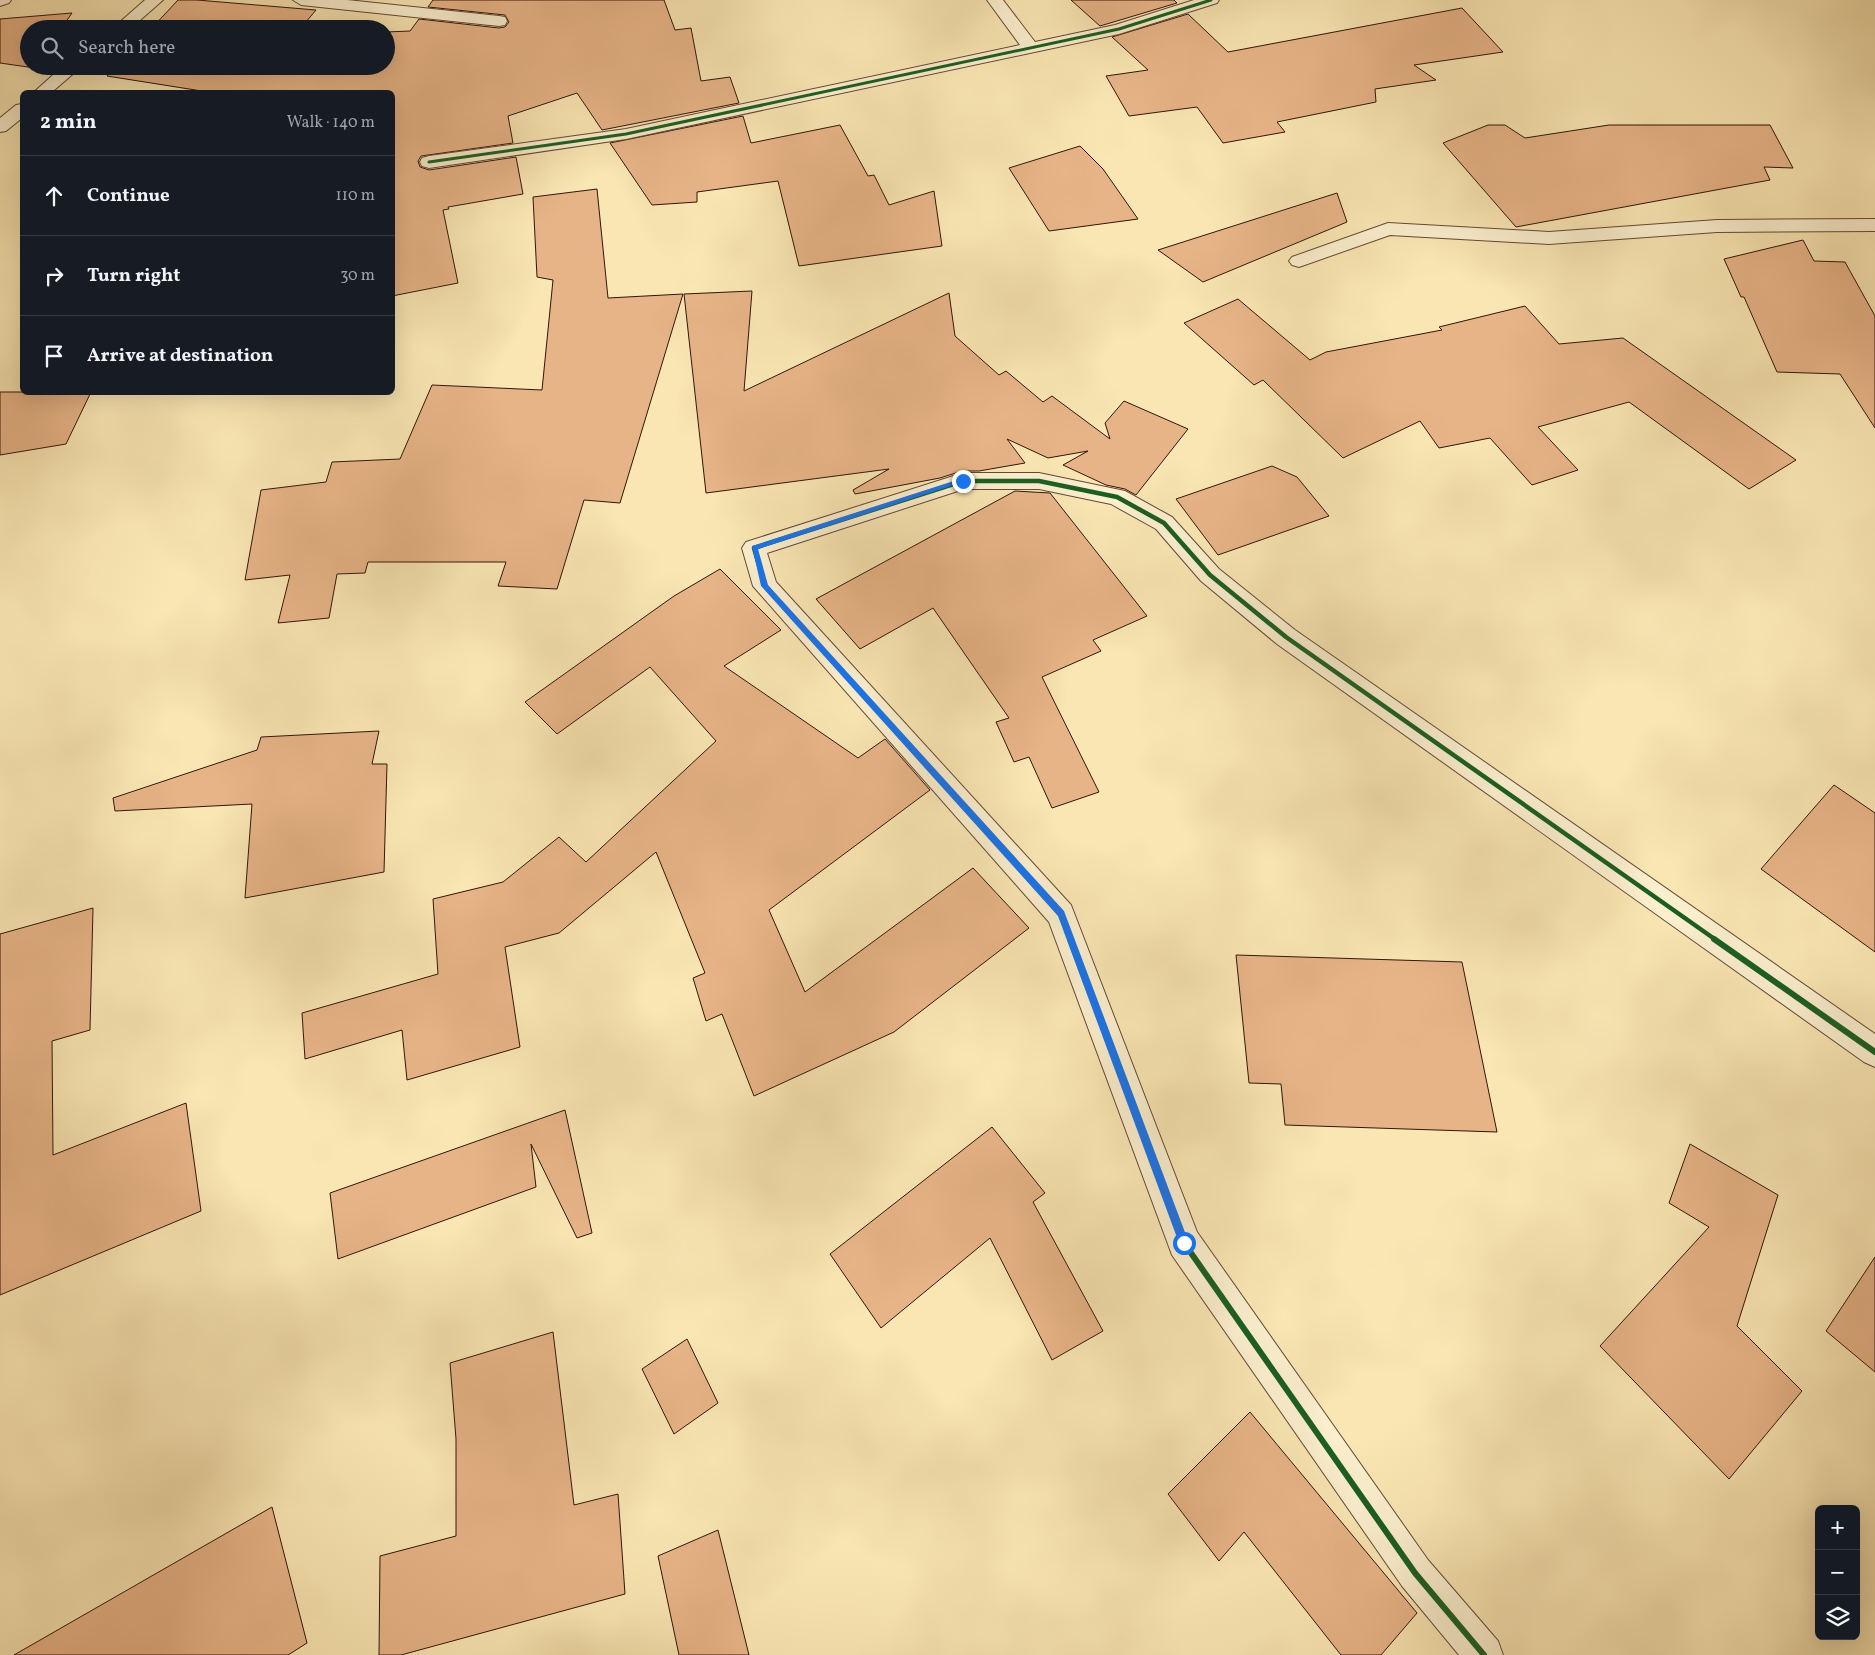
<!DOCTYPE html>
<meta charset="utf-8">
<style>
body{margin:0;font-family:Vollkorn,serif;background:#20242c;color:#f1f3f6}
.controls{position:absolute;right:15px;bottom:15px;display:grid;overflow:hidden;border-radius:8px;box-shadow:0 5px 20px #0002}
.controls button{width:45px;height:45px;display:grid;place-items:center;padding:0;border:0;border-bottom:1px solid #363941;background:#171b24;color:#f1f3f6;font:25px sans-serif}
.stop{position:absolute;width:15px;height:15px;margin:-11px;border:4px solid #1a73e8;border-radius:50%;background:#fff}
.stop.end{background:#1a73e8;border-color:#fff;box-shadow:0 1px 5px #0008}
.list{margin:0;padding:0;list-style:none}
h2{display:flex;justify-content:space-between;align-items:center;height:65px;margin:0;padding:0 20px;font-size:21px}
h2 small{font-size:16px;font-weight:400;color:#9ea1a6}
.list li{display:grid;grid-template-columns:32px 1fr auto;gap:15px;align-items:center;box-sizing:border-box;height:80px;padding:0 20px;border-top:1px solid #363941}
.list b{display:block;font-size:19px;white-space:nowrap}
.list em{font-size:16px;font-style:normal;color:#9ea1a6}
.icon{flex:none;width:28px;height:28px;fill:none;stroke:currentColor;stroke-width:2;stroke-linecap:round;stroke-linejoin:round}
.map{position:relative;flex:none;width:1875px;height:1655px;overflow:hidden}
.search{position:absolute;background:#171b24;box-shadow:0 5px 20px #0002;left:20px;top:20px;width:375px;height:55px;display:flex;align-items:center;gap:12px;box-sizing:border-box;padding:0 18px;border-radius:28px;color:#9ea1a6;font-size:19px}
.panel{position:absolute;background:#171b24;box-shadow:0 5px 20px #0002;left:20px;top:90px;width:375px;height:305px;border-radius:8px}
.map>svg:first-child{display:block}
.building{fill:#e7b487;stroke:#31150a}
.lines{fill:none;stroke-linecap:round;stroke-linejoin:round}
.minor-casing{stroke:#634934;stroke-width:2}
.minor{fill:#fbefce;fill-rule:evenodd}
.cycleway-far2-casing{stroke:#fbefce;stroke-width:5}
.cycleway-far1-casing{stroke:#fbefce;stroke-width:8}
.cycleway-casing{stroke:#fbefce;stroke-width:9}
.cycleway-far2{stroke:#1b5e20;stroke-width:3}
.cycleway-far1{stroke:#1b5e20;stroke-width:4.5}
.cycleway{stroke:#1b5e20;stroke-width:6}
.route{fill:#1a73e8}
</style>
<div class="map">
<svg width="1875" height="1655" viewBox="0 0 1875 1655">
<rect width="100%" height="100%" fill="#f9e6b3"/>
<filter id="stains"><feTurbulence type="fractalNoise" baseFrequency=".004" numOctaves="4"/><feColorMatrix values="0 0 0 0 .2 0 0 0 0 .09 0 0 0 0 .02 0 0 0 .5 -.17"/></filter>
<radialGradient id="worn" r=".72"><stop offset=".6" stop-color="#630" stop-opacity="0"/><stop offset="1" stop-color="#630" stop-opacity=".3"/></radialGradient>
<!-- building -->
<path class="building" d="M 178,0 L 197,0 L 316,10 L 300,29 L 151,29 Z
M 433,0 L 664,0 L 675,30 L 691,28 L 701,81 L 730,77 L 739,103 L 602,130 L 577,93 L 508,116 L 513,143 L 421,156 L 418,161 L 420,167 L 429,170 L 516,157 L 523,194 L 448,207 L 449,209 L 443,210 L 458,283 L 392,296 L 392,92 L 208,92 L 107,76 L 116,66 L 386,66 L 386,32 L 410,31 L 419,19 L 499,28 L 505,27 L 509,22 L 505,15 L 428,7 Z
M 1071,0 L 1174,0 L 1177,3 L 1100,26 Z
M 1462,8 L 1503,52 L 1414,65 L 1436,80 L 1375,89 L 1376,102 L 1277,122 L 1285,132 L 1223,143 L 1197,107 L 1129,116 L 1106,76 L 1148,70 L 1112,37 L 1188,14 L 1228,52 Z
M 72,13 L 61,29 L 29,29 L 29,66 L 35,68 L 0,63 L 0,19 Z
M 743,116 L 751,143 L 840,125 L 868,176 L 874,175 L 889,205 L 934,191 L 942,246 L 799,266 L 778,181 L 697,192 L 697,202 L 652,205 L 610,143 Z
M 1488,125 L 1505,125 L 1525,138 L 1609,125 L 1770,125 L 1793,168 L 1764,167 L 1770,180 L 1516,227 L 1443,143 Z
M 1080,146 L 1103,169 L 1138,219 L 1049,231 L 1009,168 Z
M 597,189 L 608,298 L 683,294 L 620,503 L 584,500 L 557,589 L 498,586 L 506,562 L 368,562 L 365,573 L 337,574 L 329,618 L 278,623 L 290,575 L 245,580 L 261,490 L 326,482 L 332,462 L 400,459 L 432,385 L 542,390 L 553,280 L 537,277 L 533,197 Z
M 1337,193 L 1347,222 L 1203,282 L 1158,250 Z
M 1803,240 L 1814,261 L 1845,262 L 1875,316 L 1875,428 L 1840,374 L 1777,372 L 1744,297 L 1741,297 L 1724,259 Z
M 752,291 L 744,391 L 949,293 L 955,336 L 999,375 L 1006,371 L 1043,402 L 1052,396 L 1110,439 L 1105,423 L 1124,401 L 1188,429 L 1136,495 L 1125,489 L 1106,485 L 1063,465 L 1088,451 L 1048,458 L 1007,439 L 1025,463 L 979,471 L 962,471 L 940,478 L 855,494 L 853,490 L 889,469 L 706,493 L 684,294 Z
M 1238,299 L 1310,360 L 1326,352 L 1442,330 L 1439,327 L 1525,306 L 1559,344 L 1623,338 L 1796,460 L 1749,489 L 1629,402 L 1538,427 L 1578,470 L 1532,485 L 1490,438 L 1439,448 L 1420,421 L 1343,458 L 1263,380 L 1254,385 L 1184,323 Z
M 0,392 L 91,392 L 66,444 L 0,455 Z
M 1272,466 L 1297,477 L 1329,516 L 1218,555 L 1176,499 Z
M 1015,491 L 1050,493 L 1147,616 L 1093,640 L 1101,651 L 1042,677 L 1099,792 L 1052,808 L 1029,757 L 1014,762 L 996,722 L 1009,718 L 933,608 L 860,649 L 816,599 Z
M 720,569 L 781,630 L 724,666 L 858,758 L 885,739 L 930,790 L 769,910 L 805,992 L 973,868 L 1029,928 L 894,1032 L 754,1096 L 722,1014 L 706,1021 L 693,978 L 705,973 L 656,852 L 559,933 L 505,947 L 520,1047 L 407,1080 L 402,1030 L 305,1059 L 302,1013 L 438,974 L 433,899 L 503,882 L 559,837 L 586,862 L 716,741 L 650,667 L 557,734 L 525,702 L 674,596 Z
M 379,731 L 372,764 L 387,764 L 384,872 L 245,898 L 252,804 L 115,811 L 113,798 L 257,750 L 261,737 Z
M 1834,785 L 1875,813 L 1875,952 L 1761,869 Z
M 93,908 L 90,1030 L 52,1041 L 53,1155 L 186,1103 L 201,1211 L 0,1295 L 0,934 Z
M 1236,955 L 1462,962 L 1497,1132 L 1285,1125 L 1281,1084 L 1249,1083 Z
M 565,1110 L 592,1233 L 577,1238 L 531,1144 L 536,1187 L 338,1259 L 330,1193 Z
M 992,1127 L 1045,1193 L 1033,1202 L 1103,1331 L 1052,1360 L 990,1238 L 881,1328 L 830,1254 Z
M 1690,1144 L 1778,1195 L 1737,1326 L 1802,1391 L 1729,1479 L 1600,1346 L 1709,1227 L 1669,1203 Z
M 1875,1257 L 1875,1372 L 1826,1331 Z
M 553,1332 L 574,1505 L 618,1494 L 625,1594 L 401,1655 L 379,1655 L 380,1556 L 456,1536 L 456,1439 L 450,1363 Z
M 687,1339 L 718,1403 L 674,1434 L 642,1369 Z
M 1250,1412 L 1417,1613 L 1381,1655 L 1341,1655 L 1244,1532 L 1219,1561 L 1168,1494 Z
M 272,1507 L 307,1643 L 288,1655 L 14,1655 Z
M 718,1530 L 749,1655 L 679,1655 L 658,1556 Z"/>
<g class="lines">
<defs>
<path id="minor" d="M 0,0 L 11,0 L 9,3 L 0,6 Z
M 145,0 L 163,0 L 130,29 L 112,29 Z
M 293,0 L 347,0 L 499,16 L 505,17 L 507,21 L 505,25 L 499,26 L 301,5 Z
M 987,0 L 1003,0 L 1035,42 L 1115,25 L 1194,0 L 1219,0 L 1217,3 L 1119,34 L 626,139 L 429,168 L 422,166 L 420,162 L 422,158 L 429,156 L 626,129 L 1020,45 Z
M 63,66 L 82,66 L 52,92 L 34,92 Z
M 22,104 L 22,118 L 6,131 L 0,132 L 0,118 L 16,105 Z
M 1875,219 L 1875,231 L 1717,232 L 1549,244 L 1390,235 L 1299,267 L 1292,265 L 1289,261 L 1292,257 L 1388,223 L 1549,232 L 1717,220 Z
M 963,473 L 1039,473 L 1125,491 L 1172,517 L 1219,569 L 1295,630 L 1875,1034 L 1875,1067 L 1864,1062 L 1277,644 L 1201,581 L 1156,529 L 1111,504 L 1039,489 L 964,489 L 767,553 L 776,582 L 1071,905 L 1197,1232 L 1428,1560 L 1498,1641 L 1503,1655 L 1459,1655 L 1402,1586 L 1172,1255 L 1049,922 L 753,586 L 742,548 L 746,542 Z"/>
</defs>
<!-- minor casing -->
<use href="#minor" class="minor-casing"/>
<!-- minor -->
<use href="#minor" class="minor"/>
<defs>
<path id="cycleway-far2" d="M 429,162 L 626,134 L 1119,29 L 1211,0"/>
<path id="cycleway-far1" d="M 1071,940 L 1061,914 L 765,586 L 754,548 L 963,481 L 1039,481 L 1117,497 L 1164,523 L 1210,575 L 1286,637 L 1716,940"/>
<path id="cycleway" d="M 1070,939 L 1184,1243 L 1415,1573 L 1484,1655
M 1714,939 L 1875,1052"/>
</defs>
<!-- cycleway-far2 casing -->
<use href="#cycleway-far2" class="cycleway-far2-casing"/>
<!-- cycleway-far1 casing -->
<use href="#cycleway-far1" class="cycleway-far1-casing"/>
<!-- cycleway casing -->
<use href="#cycleway" class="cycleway-casing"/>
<!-- cycleway-far2 -->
<use href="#cycleway-far2" class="cycleway-far2"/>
<!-- cycleway-far1 -->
<use href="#cycleway-far1" class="cycleway-far1"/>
<!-- cycleway -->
<use href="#cycleway" class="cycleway"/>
</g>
<!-- route -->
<path class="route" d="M 960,479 L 966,481 L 758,549 L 768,585 L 1064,911 L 1189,1243 L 1184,1248 L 1179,1243 L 1058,916 L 761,586 L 752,546 Z"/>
<rect width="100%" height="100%" filter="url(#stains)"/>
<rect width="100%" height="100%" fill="url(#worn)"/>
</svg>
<div class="controls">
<button>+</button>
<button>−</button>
<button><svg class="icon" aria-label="layers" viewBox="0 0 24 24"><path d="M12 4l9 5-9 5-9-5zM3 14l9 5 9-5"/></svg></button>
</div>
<div class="stop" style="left:1184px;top:1243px"></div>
<div class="stop end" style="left:963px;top:481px"></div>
<div class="search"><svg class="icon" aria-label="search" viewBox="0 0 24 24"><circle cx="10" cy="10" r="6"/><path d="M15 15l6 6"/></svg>Search here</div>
<section class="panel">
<h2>2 min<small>Walk · 140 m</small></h2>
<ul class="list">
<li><svg class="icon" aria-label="ahead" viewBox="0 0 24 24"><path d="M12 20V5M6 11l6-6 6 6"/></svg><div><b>Continue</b></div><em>110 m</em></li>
<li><svg class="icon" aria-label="right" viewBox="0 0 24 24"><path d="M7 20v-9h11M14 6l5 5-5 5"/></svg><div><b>Turn right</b></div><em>30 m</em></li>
<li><svg class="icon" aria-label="arrive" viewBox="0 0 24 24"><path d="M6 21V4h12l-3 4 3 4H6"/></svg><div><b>Arrive at destination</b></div></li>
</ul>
</section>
</div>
